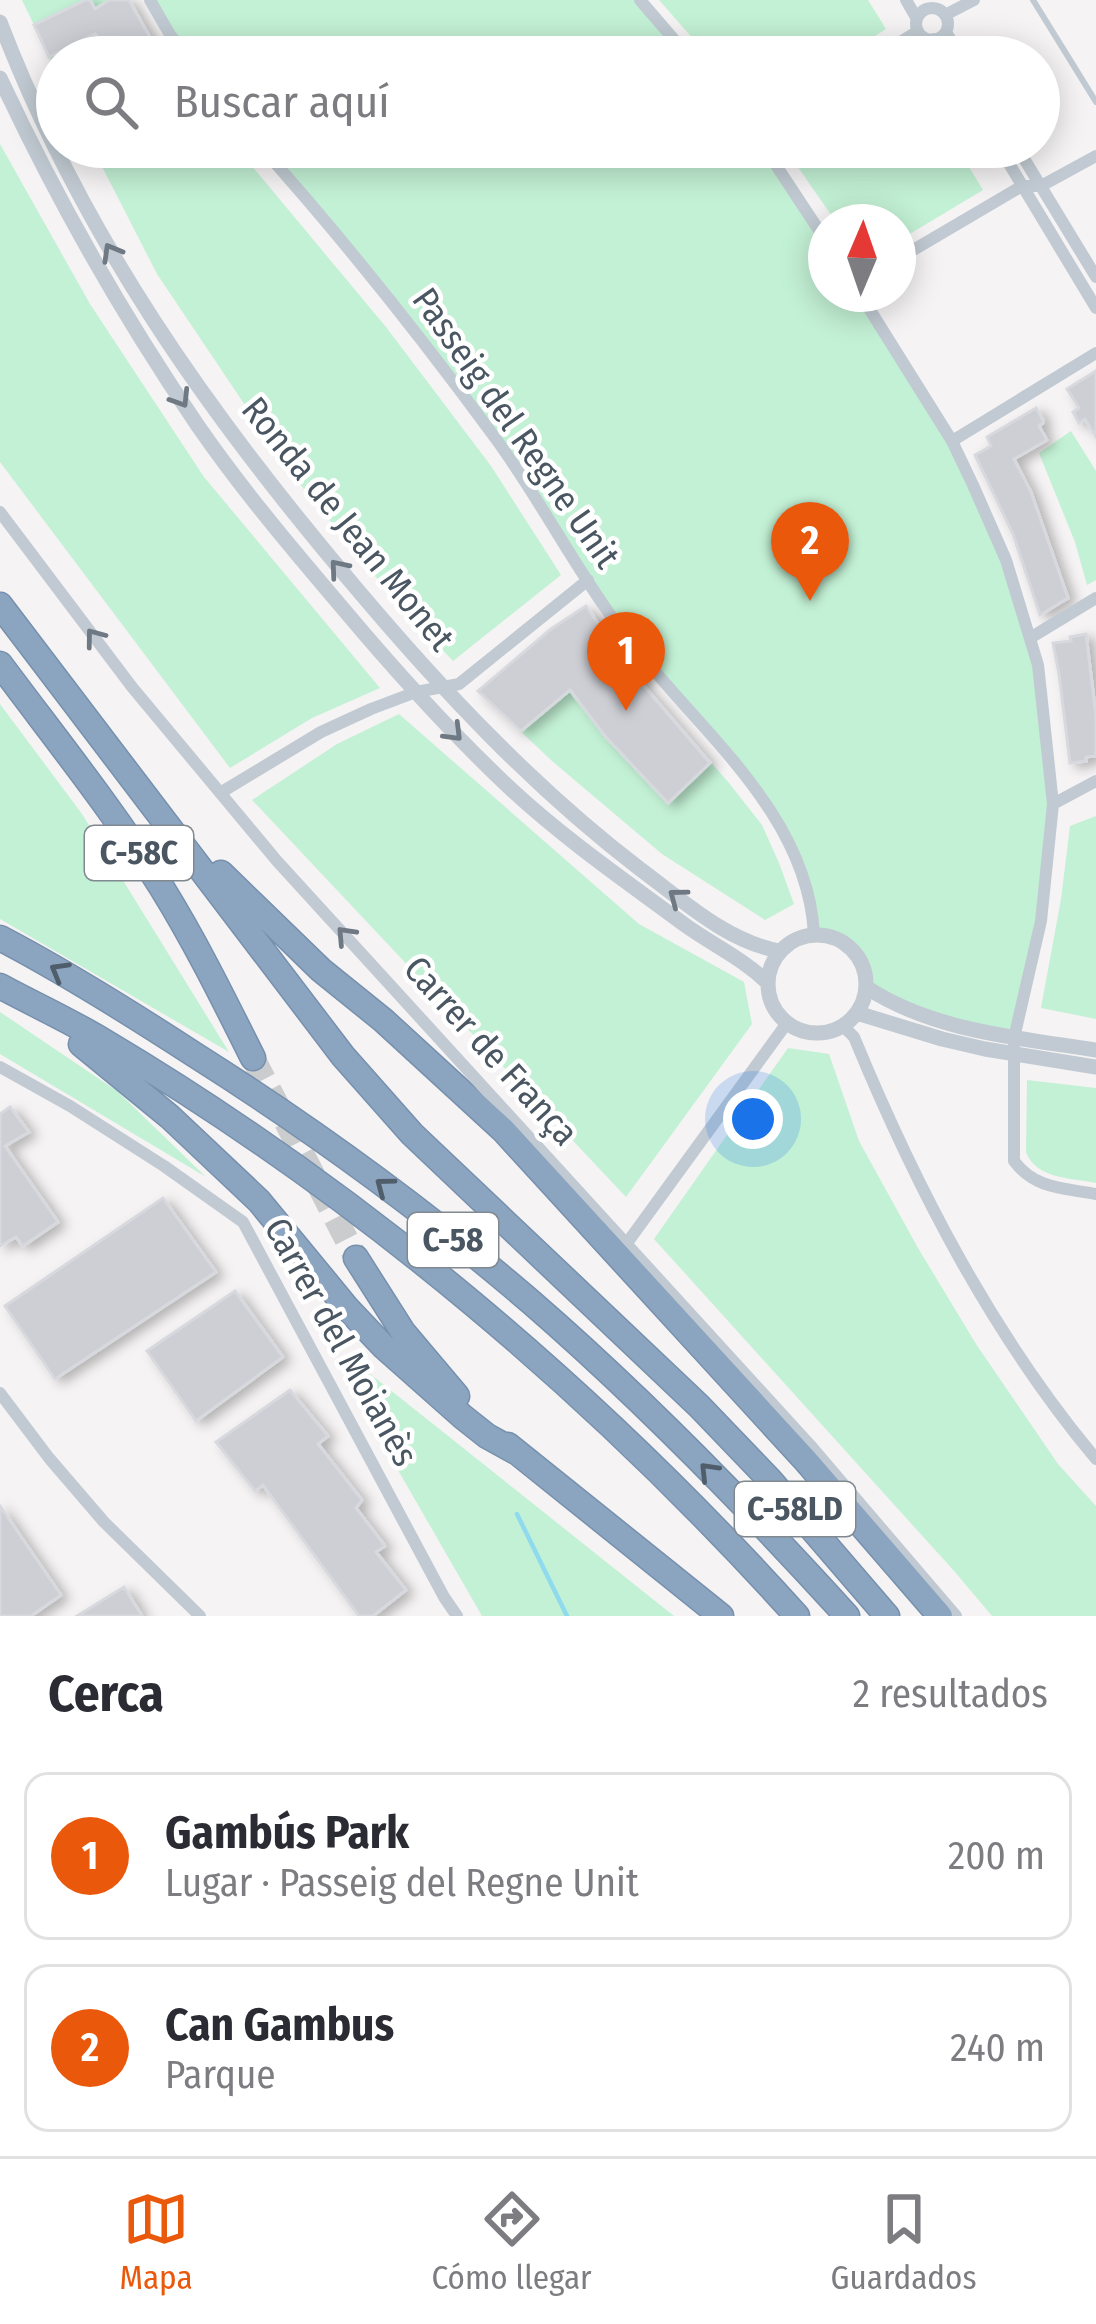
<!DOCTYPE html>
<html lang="es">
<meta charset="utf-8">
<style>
body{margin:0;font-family:"Fira Sans Condensed",sans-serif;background:#f7f7f7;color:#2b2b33}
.compass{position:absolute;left:808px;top:204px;width:108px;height:108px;border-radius:50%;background:#fff;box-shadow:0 6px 30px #0003;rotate:2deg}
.you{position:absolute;left:753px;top:1119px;width:42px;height:42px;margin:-30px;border:9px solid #fff;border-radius:50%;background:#1a73e8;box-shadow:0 0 0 18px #1a73e833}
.badge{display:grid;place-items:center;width:78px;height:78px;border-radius:50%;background:#ea580c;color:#fff;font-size:39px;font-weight:700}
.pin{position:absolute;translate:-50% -99px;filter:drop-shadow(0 3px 6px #0008)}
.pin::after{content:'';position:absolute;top:63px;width:42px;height:36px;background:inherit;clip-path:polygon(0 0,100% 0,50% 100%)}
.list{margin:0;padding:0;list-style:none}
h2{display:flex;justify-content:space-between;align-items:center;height:156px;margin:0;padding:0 48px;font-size:51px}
h2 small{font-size:39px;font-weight:400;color:#7c7c81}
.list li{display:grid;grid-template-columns:78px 1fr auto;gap:36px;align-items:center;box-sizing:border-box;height:168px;margin:0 24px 24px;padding:0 24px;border:3px solid #e1e1e2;border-radius:24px}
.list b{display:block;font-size:45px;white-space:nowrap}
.list p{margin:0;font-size:39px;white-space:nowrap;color:#7c7c81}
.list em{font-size:39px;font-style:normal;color:#7c7c81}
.icon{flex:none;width:66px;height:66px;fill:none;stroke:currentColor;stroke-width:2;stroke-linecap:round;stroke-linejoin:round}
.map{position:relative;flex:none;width:1096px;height:1616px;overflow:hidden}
.search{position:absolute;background:#fff;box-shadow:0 6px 30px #0003;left:36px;right:36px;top:36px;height:132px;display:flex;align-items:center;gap:30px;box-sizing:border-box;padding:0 42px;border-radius:66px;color:#7c7c81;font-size:45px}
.sheet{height:540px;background:#fff}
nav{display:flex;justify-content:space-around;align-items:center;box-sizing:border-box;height:168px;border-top:3px solid #e1e1e2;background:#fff;font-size:33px;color:#7c7c81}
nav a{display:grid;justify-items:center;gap:6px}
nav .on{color:#ea580c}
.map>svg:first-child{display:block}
.green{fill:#c3f1d5}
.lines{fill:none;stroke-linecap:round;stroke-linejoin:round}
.stream{stroke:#90daee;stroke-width:4.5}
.building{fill:#cdcfd5;stroke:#d7d9de;stroke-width:3;filter:url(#shadow)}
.motorway-tunnel{stroke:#caccce;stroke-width:24;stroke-dasharray:24 12;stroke-linecap:butt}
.motorway-casing{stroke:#7690ad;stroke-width:27}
.service{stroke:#c1cad2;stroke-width:6}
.minor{stroke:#c1cad2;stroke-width:12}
.tertiary{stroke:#c1cad2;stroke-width:15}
.motorway{stroke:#8ba5c1;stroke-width:24}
.oneway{stroke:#6e7983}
.oneway2{stroke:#505e6b}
.labels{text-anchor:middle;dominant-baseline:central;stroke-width:9;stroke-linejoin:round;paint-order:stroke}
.shield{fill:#fff;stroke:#808990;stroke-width:3}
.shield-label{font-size:33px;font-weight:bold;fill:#4a5661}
.street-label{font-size:36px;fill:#4a5661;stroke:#fff}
</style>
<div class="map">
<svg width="1096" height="1616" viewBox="0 0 1096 1616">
<defs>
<filter id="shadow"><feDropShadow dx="7" dy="4" stdDeviation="6" flood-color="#0004"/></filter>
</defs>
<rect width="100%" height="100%" fill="#f5f3f3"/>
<!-- green -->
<path class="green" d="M 22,0 L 128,0 L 161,57 L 57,57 L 57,73 Z
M 150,0 L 640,0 L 689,57 L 187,57 Z
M 659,0 L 868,0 L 886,29 L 842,57 L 709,57 Z
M 0,144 L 90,304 L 204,477 L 380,688 L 312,718 L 230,768 L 0,462 Z
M 92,147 L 236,147 L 386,327 L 491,466 L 561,575 L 453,661 L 389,593 L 290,472 L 157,274 Z
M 261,147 L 764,147 L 826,241 L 826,294 L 860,294 L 973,485 L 1038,665 L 1053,804 L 1041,921 L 1014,1038 L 946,1022 L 866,987 C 863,952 849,939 814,934 L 813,906 L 771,813 L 617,624 L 498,442 Z
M 784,147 L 957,147 L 983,190 L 898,241 L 898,222 L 836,222 Z
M 1071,431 L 1096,471 L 1096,580 L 1087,585 L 1075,542 L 1039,453 Z
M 586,606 L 626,665 L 729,783 L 762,825 L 779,863 L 794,904 L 765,920 L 662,854 L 552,761 L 478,691 L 551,629 Z
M 0,704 L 82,814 L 229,1052 L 0,919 Z
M 399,714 L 639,924 L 744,982 L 752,1024 L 626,1197 L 252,800 L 337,744 Z
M 1096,816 L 1096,1019 L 1041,1008 L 1061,899 L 1070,826 Z
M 0,1012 L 117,1091 L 206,1177 L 0,1054 Z
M 788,1048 L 829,1054 L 859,1141 L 918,1248 L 976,1344 L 1058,1464 L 1096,1506 L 1096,1616 L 992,1616 L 955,1572 L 654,1239 Z
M 1027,1080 L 1096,1088 L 1096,1183 C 1071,1178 1036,1179 1026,1152 Z
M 356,1367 L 369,1373 L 674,1616 L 482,1616 L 349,1385 L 346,1376 L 347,1372 Z"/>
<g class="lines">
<!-- stream -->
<path class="stream" d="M 517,1514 L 567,1616"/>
</g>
<!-- building -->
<path class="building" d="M 86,0 L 90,0 L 95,9 L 110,0 L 129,0 L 161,57 L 112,57 L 95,34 L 49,57 L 34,25 Z
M 1096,371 L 1096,437 L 1085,419 L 1079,423 L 1073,412 L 1079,408 L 1067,389 Z
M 1036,408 L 1043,420 L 1043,423 L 1039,426 L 1047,440 L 1014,459 L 1031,492 L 1068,598 L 1040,615 L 1013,534 L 975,455 L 991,446 L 987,437 Z
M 586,606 L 626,665 L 710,763 L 668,803 L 605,736 L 570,690 L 521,731 L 478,691 L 551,629 Z
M 1086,634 L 1096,716 L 1096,756 L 1086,757 L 1086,761 L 1070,763 L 1059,674 L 1053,643 L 1071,641 L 1070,637 Z
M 10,1107 L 29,1132 L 5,1146 L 58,1222 L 23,1246 L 16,1237 L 0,1246 L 0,1114 Z
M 163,1198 L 216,1272 L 55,1379 L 5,1306 Z
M 235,1291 L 283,1357 L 196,1421 L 147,1351 Z
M 290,1390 L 328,1436 L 318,1444 L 362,1500 L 356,1508 L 385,1546 L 376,1552 L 406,1590 L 373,1616 L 359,1616 L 263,1485 L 255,1491 L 216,1442 Z
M 0,1506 L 61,1595 L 31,1616 L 0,1616 Z
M 124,1587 L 142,1616 L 77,1616 Z"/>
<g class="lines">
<!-- motorway-tunnel -->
<path class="motorway-tunnel" d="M 253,1058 L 356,1258"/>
<defs>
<path id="motorway" d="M 0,605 L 343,1056 L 412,1134 L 699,1406 L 770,1480 L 887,1616
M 0,664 C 55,738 113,810 162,888 C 196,943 224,1000 253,1058
M 221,873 L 321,970 L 383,1020 L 503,1130 L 806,1461 L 940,1616
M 0,938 C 67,973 132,1014 195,1055 C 312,1129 426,1212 531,1302 C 643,1399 748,1507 847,1616
M 0,986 C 35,1005 71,1021 105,1042 C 362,1195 597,1394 797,1616
M 81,1044 L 170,1117 L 259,1201 L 347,1308 L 384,1347 L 463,1417 L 487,1436 L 516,1452
M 356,1258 L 403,1332 L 457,1396
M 508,1445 L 721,1616"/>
</defs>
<!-- motorway casing -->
<use href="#motorway" class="motorway-casing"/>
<!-- service -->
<path class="service" d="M 1033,0 L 1096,102"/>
<!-- minor -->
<path class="minor" d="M 150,0 L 169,33 L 187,57
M 640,0 L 689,57
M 906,0 L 917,19
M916 24a16 16 0 1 1 32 0a16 16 0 1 1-32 0Z
M 945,15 L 974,0
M 946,32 L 961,57
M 934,39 L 945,57
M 876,57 L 918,31
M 261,147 C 344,240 422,338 496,439 C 539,498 573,564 616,623 C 686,721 807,806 814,934
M 764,147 L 826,241
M 999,147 L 1096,308
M 1017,147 L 1096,277
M 898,259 L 1022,186 L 1041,186 L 1096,156
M 860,294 L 952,441 L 973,485 L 1006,560 L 1038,665 L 1053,804 L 1041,921 L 1014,1038 L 1014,1161 C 1035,1189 1063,1188 1096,1194
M 952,441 L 1096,353
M 0,512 L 132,687 L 277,861 L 810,1445 L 956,1616
M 1030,638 L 1096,598
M 220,793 L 321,732 L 371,709 L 416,692 L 459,684 L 588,580
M 1053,804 L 1096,781
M 843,1026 L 854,1037 C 916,1187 991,1333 1096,1459
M 0,1067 L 70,1106 L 164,1166 L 243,1222 L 444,1597 L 457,1616
M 627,1243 L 787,1023
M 0,1393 L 49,1458 L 104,1522 L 200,1616"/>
<!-- tertiary -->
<path class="tertiary" d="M 0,22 C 82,236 209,415 356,588 C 442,690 534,788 640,869 C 682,900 726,941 779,951
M 0,78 C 56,198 123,316 198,426 C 243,491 294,551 345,611 C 398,674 453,735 513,791 C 566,840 627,882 685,925 C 713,945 742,958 767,982
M768 984a49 49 0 1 1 98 0a49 49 0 1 1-98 0Z
M 866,987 C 932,1031 1019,1038 1096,1050
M 857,1013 L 942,1039 L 985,1049 L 1096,1067"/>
<!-- motorway -->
<use href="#motorway" class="motorway"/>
</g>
<!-- one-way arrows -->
<defs><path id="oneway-chevron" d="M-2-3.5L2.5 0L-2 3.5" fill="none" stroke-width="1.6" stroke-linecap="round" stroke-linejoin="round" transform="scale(3)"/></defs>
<g class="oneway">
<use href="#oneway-chevron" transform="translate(111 252) rotate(-120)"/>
<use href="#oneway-chevron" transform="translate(181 399) rotate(58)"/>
<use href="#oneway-chevron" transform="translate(338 568) rotate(-130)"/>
<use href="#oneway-chevron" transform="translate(94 637) rotate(-127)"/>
<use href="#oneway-chevron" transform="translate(454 733) rotate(45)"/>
<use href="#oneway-chevron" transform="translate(677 897) rotate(-143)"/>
<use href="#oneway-chevron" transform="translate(345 935) rotate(-133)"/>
</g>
<g class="oneway2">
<use href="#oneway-chevron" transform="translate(59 971) rotate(-150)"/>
<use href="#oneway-chevron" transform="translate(384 1186) rotate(-143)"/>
<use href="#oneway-chevron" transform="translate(708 1471) rotate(-134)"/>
</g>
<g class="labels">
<!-- shield labels -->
<g class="shield">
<rect x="85" y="826" width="108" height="54" rx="9"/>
<rect x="408" y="1213" width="90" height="54" rx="9"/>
<rect x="735" y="1482" width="120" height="54" rx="9"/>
</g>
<g class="shield-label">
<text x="139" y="853">C-58C</text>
<text x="453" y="1240">C-58</text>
<text x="795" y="1509">C-58LD</text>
</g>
<!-- street labels -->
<g class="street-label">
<text transform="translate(516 428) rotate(55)">Passeig del Regne Unit</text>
<text transform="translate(348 524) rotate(51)">Ronda de Jean Monet</text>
<text transform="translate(491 1051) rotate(48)">Carrer de França</text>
<text transform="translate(341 1342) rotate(61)">Carrer del Moianès</text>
</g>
</g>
</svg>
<svg class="compass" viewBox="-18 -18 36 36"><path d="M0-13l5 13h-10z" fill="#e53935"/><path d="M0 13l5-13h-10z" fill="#7c7c81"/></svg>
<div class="you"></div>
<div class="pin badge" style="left:626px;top:711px">1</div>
<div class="pin badge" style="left:810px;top:601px">2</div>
<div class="search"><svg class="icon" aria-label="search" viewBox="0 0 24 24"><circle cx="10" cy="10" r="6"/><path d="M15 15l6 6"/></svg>Buscar aquí</div>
</div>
<section class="sheet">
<h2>Cerca<small>2 resultados</small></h2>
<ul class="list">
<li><span class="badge">1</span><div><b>Gambús Park</b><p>Lugar · Passeig del Regne Unit</p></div><em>200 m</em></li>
<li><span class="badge">2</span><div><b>Can Gambus</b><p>Parque</p></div><em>240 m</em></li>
</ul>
</section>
<nav>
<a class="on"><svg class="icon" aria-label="map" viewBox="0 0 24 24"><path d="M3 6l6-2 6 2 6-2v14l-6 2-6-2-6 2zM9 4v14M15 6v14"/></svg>Mapa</a>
<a><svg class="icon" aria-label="directions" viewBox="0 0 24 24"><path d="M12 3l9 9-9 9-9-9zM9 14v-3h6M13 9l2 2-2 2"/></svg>Cómo llegar</a>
<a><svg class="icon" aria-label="saved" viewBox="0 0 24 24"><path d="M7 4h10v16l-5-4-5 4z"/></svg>Guardados</a>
</nav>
